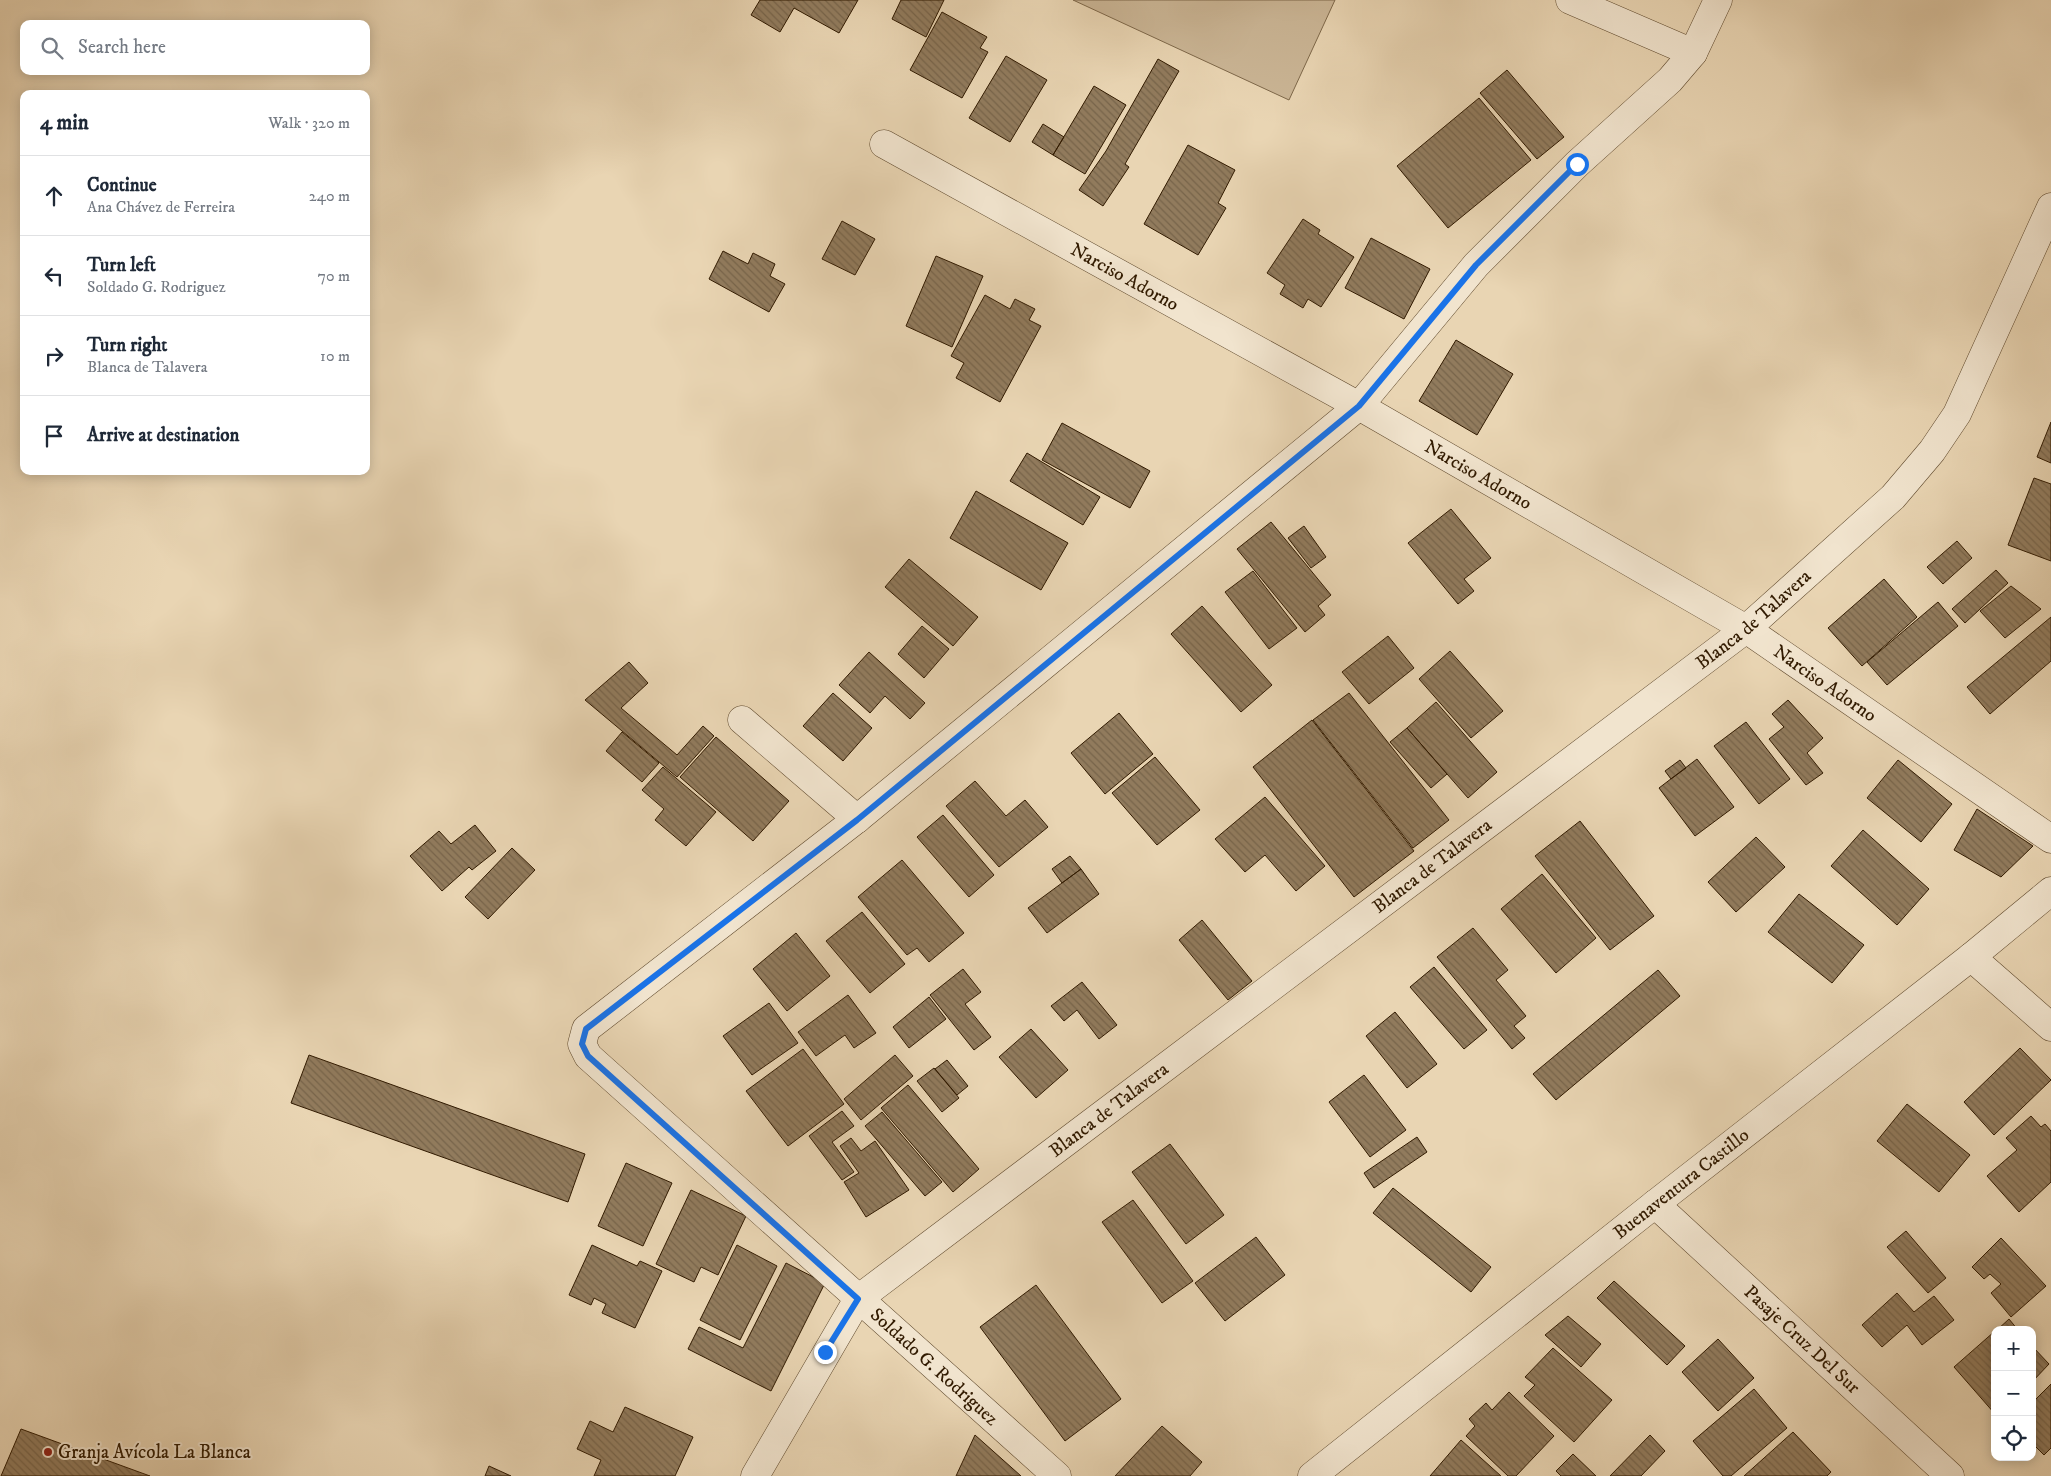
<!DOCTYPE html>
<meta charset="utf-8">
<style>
body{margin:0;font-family:"IM FELL DW Pica",serif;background:#f2f2f3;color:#1f2937}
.controls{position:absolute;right:15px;bottom:15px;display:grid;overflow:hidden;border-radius:10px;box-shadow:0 2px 12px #0003}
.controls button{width:45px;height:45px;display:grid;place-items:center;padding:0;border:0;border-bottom:1px solid #e0e1e3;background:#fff;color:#1f2937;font:25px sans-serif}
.stop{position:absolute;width:15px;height:15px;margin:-11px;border:4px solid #1a73e8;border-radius:50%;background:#fff}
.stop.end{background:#1a73e8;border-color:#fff;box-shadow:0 1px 5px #0008}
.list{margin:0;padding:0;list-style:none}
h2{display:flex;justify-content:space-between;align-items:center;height:65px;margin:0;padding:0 20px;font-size:21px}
h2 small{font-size:16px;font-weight:400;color:#747a83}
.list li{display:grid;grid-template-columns:32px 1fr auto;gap:15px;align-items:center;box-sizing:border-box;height:80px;padding:0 20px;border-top:1px solid #e0e1e3}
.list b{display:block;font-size:19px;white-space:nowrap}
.list p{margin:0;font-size:16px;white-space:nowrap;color:#747a83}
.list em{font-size:16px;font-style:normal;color:#747a83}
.icon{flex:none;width:28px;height:28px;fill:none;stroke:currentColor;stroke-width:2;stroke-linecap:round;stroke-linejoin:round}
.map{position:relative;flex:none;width:2051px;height:1476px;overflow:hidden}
.search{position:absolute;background:#fff;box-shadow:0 2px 12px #0003;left:20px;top:20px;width:350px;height:55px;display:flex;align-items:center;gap:12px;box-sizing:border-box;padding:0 18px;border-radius:10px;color:#747a83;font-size:19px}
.panel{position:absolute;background:#fff;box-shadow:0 2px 12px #0003;left:20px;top:90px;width:350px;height:385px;border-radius:10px}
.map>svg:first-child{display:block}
.green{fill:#cab595;stroke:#7e684a}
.building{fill:url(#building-back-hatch);stroke:#311a00}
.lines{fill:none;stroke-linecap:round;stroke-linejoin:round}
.minor-casing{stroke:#5f492d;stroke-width:29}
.minor{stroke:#f1e4ce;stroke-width:28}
.route{stroke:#1a73e8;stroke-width:6}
.poi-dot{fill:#8f2418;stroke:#f1e4ce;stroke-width:2}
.labels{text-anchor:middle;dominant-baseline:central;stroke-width:4;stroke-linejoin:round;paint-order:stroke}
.street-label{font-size:19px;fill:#311a00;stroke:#f1e4ce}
.poi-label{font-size:19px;fill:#311a00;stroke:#f1e4ce;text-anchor:start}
</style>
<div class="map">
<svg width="2051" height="1476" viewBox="0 0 2051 1476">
<defs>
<pattern id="building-back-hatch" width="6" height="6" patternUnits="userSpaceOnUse" patternTransform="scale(1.25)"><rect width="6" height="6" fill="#917b5d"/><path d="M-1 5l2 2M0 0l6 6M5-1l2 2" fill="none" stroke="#77644a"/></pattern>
</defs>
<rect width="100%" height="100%" fill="#e9d5b3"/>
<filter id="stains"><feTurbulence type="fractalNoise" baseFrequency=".004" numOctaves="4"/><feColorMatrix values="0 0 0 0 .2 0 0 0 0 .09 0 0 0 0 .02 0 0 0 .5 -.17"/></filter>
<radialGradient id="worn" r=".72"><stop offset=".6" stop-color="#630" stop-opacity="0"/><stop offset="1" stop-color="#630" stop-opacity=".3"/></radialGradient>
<!-- green -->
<path class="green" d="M 1073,0 L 1335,0 L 1289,100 Z"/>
<!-- building -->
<path class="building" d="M 760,0 L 858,0 L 839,33 L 794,8 L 780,32 L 751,15 Z
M 901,0 L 944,0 L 926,37 L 892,19 Z
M 942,12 L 987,37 L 980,48 L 988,52 L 962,98 L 910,70 Z
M 1006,56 L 1047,80 L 1010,142 L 969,118 Z
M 1158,59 L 1179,71 L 1125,164 L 1129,167 L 1103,206 L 1079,190 L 1106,151 Z
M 1507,70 L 1564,137 L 1537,159 L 1480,93 Z
M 1094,86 L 1126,105 L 1085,174 L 1053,155 Z
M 1479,98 L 1531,160 L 1448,228 L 1397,166 Z
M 1043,124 L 1064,137 L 1053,155 L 1032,142 Z
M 1188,145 L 1235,170 L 1218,203 L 1226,208 L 1198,255 L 1144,224 Z
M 1303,219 L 1320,230 L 1318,234 L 1354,257 L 1321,307 L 1308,299 L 1303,308 L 1280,294 L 1285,285 L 1267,273 Z
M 842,221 L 875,239 L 855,275 L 822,259 Z
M 1371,238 L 1430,269 L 1404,319 L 1345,288 Z
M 723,251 L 748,264 L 753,253 L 775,264 L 770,276 L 785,284 L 769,312 L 709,279 Z
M 936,256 L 983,276 L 952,347 L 906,326 Z
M 985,295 L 1010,309 L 1015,299 L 1035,309 L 1029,320 L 1041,326 L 1000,402 L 956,378 L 964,363 L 951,356 Z
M 1456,340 L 1513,374 L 1477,435 L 1419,401 Z
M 2051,422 L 2051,463 L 2037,457 Z
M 1062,423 L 1150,471 L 1130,508 L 1042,460 Z
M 1027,453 L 1100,497 L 1083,525 L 1010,481 Z
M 2034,478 L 2051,484 L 2051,561 L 2008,545 Z
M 976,491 L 1068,543 L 1041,590 L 950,538 Z
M 1451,509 L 1491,558 L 1464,579 L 1474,591 L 1458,604 L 1408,543 Z
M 1271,522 L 1331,595 L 1318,606 L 1325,615 L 1305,632 L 1237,549 Z
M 1304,526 L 1326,557 L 1311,568 L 1288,538 Z
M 1957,541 L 1972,558 L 1943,584 L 1927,567 Z
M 909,559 L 978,617 L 953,646 L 885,587 Z
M 1996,570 L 2008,583 L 1965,623 L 1952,609 Z
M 1253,571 L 1297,628 L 1269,649 L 1225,592 Z
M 1884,579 L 1917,617 L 1862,666 L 1828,628 Z
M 2011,586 L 2041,609 L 2005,638 L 1980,611 Z
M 1938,602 L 1958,626 L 1887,685 L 1867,662 Z
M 1202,606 L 1272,685 L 1241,712 L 1171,634 Z
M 2051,617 L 2051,661 L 1990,714 L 1967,687 Z
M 922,626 L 949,649 L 924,678 L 898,654 Z
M 1388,636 L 1414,668 L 1369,704 L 1342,672 Z
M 1450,651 L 1503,711 L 1471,738 L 1419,679 Z
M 869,652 L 925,703 L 910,719 L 885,696 L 870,713 L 839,685 Z
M 629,662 L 648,683 L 621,708 L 677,755 L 703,726 L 714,736 L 677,777 L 585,700 Z
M 833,693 L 872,728 L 843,761 L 803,726 Z
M 1349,693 L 1449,820 L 1413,848 L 1313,720 Z
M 1788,700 L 1823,738 L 1807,753 L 1823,773 L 1806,785 L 1769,739 L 1784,727 L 1772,714 Z
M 1436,702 L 1497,772 L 1468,798 L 1407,728 Z
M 1119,713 L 1153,754 L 1105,794 L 1071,753 Z
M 1312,720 L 1414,851 L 1354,897 L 1253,767 Z
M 1746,722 L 1790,779 L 1759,804 L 1714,746 Z
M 1407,728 L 1447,774 L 1431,788 L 1390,742 Z
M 622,732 L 659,763 L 642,782 L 606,751 Z
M 716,737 L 789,801 L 753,841 L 680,777 Z
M 1155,757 L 1200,810 L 1157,845 L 1112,793 Z
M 1697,759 L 1734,807 L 1695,836 L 1659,788 Z
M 1680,760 L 1686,768 L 1671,779 L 1665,771 Z
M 1898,760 L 1952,804 L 1921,842 L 1867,798 Z
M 663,767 L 716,812 L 686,846 L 655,820 L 664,809 L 642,790 Z
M 975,781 L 1006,816 L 1025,800 L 1048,827 L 999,867 L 946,806 Z
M 1265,797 L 1325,866 L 1296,891 L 1265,855 L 1245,872 L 1215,839 Z
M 1977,809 L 2033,846 L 2001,877 L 1954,850 Z
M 943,815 L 994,875 L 969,897 L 917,837 Z
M 1580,821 L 1654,916 L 1610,950 L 1535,856 Z
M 475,825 L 496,851 L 472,870 L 469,867 L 442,891 L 410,856 L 439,831 L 451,844 Z
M 1863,830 L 1929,889 L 1897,925 L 1831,866 Z
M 1756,837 L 1785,867 L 1736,912 L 1708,882 Z
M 512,848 L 535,870 L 488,919 L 465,897 Z
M 1070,856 L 1081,869 L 1062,883 L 1052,869 Z
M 902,860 L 964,933 L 929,962 L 917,948 L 907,955 L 858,897 Z
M 1081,869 L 1099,894 L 1047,933 L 1028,908 Z
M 1542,874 L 1596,938 L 1556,973 L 1501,909 Z
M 1799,894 L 1864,945 L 1832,983 L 1768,932 Z
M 862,912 L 905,964 L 870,993 L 826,941 Z
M 1202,920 L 1252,981 L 1228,1000 L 1179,940 Z
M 1473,928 L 1508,970 L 1496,980 L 1526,1016 L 1514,1026 L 1525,1038 L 1512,1049 L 1437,957 Z
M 796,933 L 830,976 L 787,1011 L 753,969 Z
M 1434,967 L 1487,1030 L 1464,1049 L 1410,987 Z
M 963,969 L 981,992 L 965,1004 L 991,1037 L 974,1050 L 930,995 Z
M 1658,970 L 1680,996 L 1556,1100 L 1533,1074 Z
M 1082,982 L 1117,1025 L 1099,1039 L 1077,1010 L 1064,1021 L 1051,1006 Z
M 848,995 L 876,1033 L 854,1048 L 845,1035 L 816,1056 L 798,1032 Z
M 929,997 L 946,1019 L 909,1048 L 893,1027 Z
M 769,1003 L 798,1043 L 752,1075 L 723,1036 Z
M 1395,1012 L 1437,1064 L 1407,1088 L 1366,1036 Z
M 1031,1029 L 1068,1070 L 1036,1098 L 999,1057 Z
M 2020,1048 L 2051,1080 L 1994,1135 L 1964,1102 Z
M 803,1049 L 844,1104 L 788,1146 L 746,1091 Z
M 309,1055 L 585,1154 L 568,1202 L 291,1103 Z
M 895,1055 L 913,1076 L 861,1120 L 844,1099 Z
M 947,1060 L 968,1086 L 957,1095 L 935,1069 Z
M 934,1068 L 959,1098 L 942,1112 L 917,1081 Z
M 1364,1075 L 1406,1130 L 1370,1157 L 1329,1102 Z
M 908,1085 L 979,1169 L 953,1192 L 881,1108 Z
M 1907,1104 L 1970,1155 L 1939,1192 L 1877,1141 Z
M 842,1111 L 854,1126 L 832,1142 L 854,1172 L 842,1180 L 809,1136 Z
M 882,1112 L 942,1182 L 925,1196 L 865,1126 Z
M 2031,1116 L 2041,1127 L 2045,1124 L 2051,1131 L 2051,1182 L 2019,1212 L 1987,1176 L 2017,1150 L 2006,1138 Z
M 1417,1137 L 1427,1152 L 1374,1188 L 1364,1173 Z
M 851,1138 L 861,1151 L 875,1141 L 909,1190 L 866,1217 L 844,1182 L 859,1173 L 840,1146 Z
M 1170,1144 L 1224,1215 L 1186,1244 L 1132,1172 Z
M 626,1163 L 672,1183 L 643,1246 L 598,1226 Z
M 1393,1188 L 1491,1267 L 1471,1292 L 1373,1213 Z
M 691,1190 L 746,1216 L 718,1275 L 701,1267 L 694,1282 L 656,1264 Z
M 1133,1200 L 1193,1281 L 1162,1303 L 1102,1222 Z
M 1906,1231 L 1946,1278 L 1928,1293 L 1887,1247 Z
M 1256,1237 L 1285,1275 L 1225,1321 L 1195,1283 Z
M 2001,1238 L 2046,1286 L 2011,1317 L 1991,1293 L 2001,1284 L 1990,1274 L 1984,1279 L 1972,1267 Z
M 592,1245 L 637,1266 L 640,1261 L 662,1271 L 635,1328 L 602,1313 L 606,1304 L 594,1298 L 591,1305 L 569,1295 Z
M 737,1245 L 777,1266 L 740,1340 L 700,1320 Z
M 786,1263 L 825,1283 L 771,1391 L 688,1349 L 699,1327 L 743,1348 Z
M 1614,1281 L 1685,1346 L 1667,1365 L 1597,1298 Z
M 1036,1285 L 1121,1399 L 1065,1441 L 980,1327 Z
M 1897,1293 L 1914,1312 L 1934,1296 L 1954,1320 L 1922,1345 L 1907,1325 L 1882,1347 L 1862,1325 Z
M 1568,1316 L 1601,1344 L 1581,1367 L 1545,1335 Z
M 2009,1319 L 2018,1330 L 1997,1330 Z
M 1995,1331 L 1995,1414 L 1954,1367 Z
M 1718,1339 L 1754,1378 L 1718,1411 L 1682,1372 Z
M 2032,1346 L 2049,1364 L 2032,1382 Z
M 1553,1348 L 1612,1400 L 1574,1442 L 1524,1396 L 1535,1385 L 1525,1377 Z
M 2051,1384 L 2051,1448 L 2044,1455 L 2032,1443 L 2032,1403 Z
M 1754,1389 L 1787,1428 L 1731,1476 L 1723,1476 L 1693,1441 Z
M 1509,1392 L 1554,1436 L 1516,1476 L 1508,1476 L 1466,1436 L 1475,1426 L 1469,1419 L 1486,1403 L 1492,1410 Z
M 625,1407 L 693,1437 L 675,1476 L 594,1476 L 601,1460 L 577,1449 L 590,1421 L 613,1432 Z
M 1162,1426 L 1202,1462 L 1190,1476 L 1115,1476 Z
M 21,1429 L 150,1476 L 1,1476 Z
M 1793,1432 L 1831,1472 L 1827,1476 L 1744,1476 Z
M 975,1435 L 1021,1476 L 956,1476 Z
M 1650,1435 L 1665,1451 L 1641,1476 L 1610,1476 Z
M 1461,1440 L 1501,1476 L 1430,1476 Z
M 1573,1454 L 1596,1476 L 1561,1476 L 1556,1471 Z
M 489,1466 L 511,1476 L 485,1476 Z"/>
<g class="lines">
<defs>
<g id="minor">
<path d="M 1570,0 L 1693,53"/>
<path id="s1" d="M 884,144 L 1359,406 L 1746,629 L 2051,839"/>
<path d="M 742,720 L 857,819"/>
<path d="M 1971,957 L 2051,1027"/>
<path id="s2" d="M 1655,1204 L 1950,1476"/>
<path id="s3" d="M 755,1476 L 858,1299 L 1746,629 L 1893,497 L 1932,451 L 1957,414 L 2051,207"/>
<path d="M 1057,1476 L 588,1056 L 582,1044 L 586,1029 L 857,819 L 1359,406 L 1476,265 L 1577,164 L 1670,80 L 1693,53 L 1718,0"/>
<path id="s4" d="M 1312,1476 L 1655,1204 L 1971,957 L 2051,891"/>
</g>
</defs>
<!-- minor casing -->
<use href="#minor" class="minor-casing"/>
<!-- minor -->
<use href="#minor" class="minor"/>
</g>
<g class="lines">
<!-- route -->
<path class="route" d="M 825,1352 L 858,1299 L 588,1056 L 582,1044 L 586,1029 L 857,820 L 1359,406 L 1476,265 L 1577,164"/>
</g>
<!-- markers -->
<circle class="poi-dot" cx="48" cy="1452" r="5"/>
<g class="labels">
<!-- street labels -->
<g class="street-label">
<text stroke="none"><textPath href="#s1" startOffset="275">Narciso Adorno</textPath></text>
<text stroke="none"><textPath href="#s1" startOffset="680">Narciso Adorno</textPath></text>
<text stroke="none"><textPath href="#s3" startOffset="1329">Blanca de Talavera</textPath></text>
<text stroke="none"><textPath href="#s1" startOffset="1085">Narciso Adorno</textPath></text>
<text stroke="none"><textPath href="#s3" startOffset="924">Blanca de Talavera</textPath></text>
<text stroke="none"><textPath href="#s3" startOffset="519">Blanca de Talavera</textPath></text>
<text stroke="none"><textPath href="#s4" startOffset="471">Buenaventura Castillo</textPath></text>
<text stroke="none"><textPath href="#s2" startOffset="200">Pasaje Cruz Del Sur</textPath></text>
<text transform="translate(934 1367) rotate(42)">Soldado G. Rodriguez</text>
</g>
<!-- poi labels -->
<g class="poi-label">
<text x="58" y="1452">Granja Avícola La Blanca</text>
</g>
</g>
<rect width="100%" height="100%" filter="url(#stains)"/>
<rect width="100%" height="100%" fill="url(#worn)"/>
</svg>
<div class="controls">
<button>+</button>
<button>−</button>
<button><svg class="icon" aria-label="locate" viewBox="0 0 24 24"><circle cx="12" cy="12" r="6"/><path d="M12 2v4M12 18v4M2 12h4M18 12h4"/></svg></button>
</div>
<div class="stop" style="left:1577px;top:164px"></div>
<div class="stop end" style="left:825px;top:1352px"></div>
<div class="search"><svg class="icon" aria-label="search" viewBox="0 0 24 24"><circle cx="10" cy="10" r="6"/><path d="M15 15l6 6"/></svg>Search here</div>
<section class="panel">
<h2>4 min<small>Walk · 320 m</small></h2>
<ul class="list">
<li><svg class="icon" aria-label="ahead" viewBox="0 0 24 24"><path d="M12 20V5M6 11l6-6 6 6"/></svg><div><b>Continue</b><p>Ana Chávez de Ferreira</p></div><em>240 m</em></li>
<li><svg class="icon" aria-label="left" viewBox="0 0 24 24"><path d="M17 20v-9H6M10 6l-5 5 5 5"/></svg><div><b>Turn left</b><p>Soldado G. Rodriguez</p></div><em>70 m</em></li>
<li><svg class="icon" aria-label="right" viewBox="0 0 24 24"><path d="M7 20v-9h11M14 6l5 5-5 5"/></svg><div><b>Turn right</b><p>Blanca de Talavera</p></div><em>10 m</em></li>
<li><svg class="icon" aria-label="arrive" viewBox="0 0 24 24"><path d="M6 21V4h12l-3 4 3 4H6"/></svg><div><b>Arrive at destination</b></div></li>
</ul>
</section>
</div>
